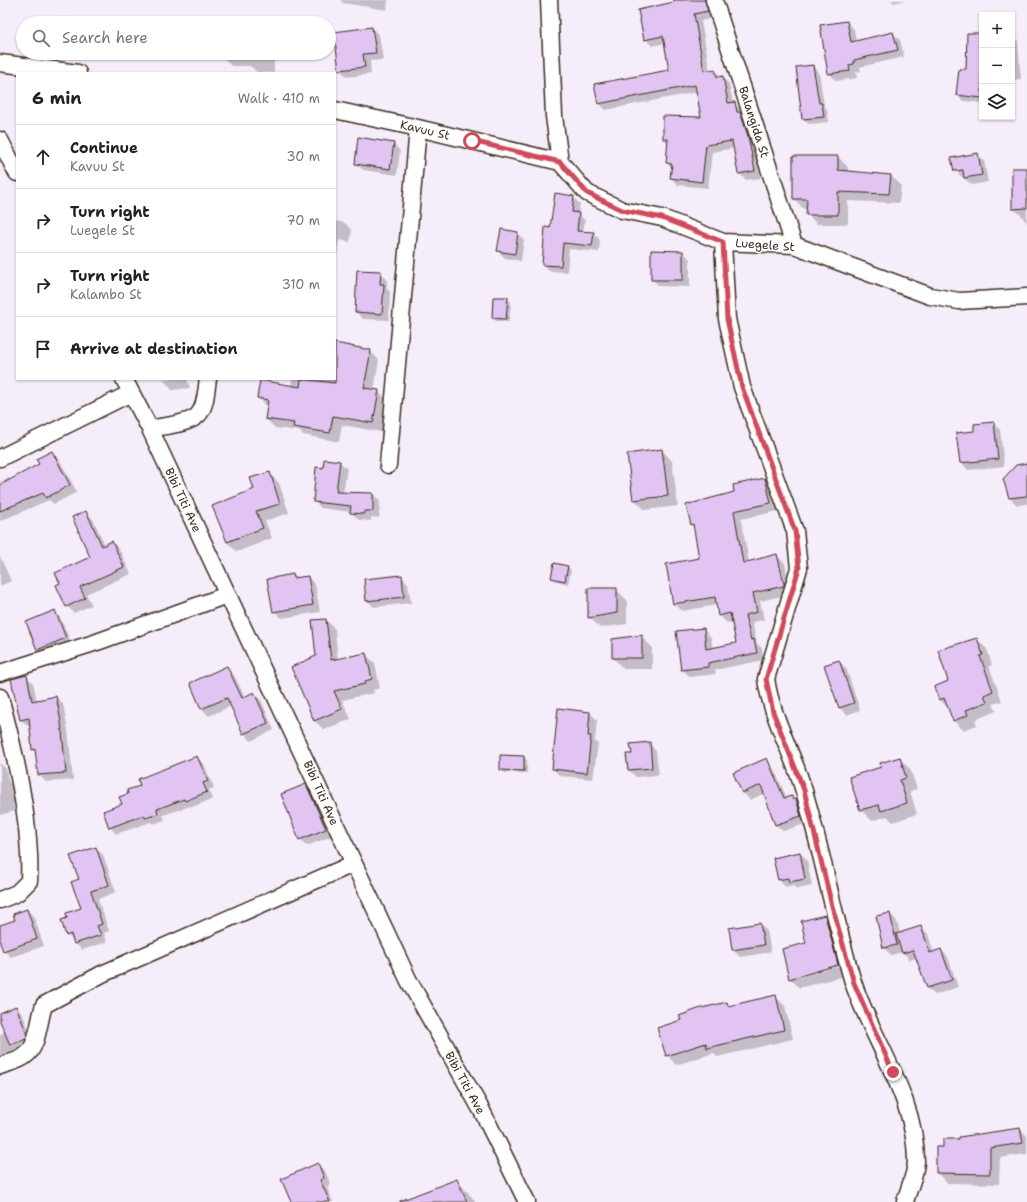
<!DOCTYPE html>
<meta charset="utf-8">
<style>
body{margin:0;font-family:"Shantell Sans",sans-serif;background:#f6f6f6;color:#202124}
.controls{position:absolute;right:12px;top:12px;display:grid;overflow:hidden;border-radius:0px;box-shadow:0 1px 3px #0004}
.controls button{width:36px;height:36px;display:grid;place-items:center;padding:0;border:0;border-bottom:1px solid #e0e0e0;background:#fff;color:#202124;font:20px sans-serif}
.stop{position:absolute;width:12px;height:12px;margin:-9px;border:3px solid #d1495b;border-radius:50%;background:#fff}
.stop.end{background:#d1495b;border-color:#fff;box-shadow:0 1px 4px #0008}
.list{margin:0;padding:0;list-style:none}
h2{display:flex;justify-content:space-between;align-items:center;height:52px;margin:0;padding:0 16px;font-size:17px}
h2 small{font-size:13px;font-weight:400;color:#757577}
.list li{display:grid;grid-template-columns:26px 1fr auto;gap:12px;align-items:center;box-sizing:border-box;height:64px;padding:0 16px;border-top:1px solid #e0e0e0}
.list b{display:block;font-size:15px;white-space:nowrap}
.list p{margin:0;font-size:13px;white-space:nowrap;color:#757577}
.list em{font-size:13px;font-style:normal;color:#757577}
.icon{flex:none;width:22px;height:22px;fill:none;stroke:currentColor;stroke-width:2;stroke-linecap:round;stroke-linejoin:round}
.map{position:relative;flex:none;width:1027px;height:1202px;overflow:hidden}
.search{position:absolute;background:#fff;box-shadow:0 1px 3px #0004;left:16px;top:16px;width:320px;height:44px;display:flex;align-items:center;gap:10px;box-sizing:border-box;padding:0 14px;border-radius:22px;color:#757577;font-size:15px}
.panel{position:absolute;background:#fff;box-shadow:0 1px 3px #0004;left:16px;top:72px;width:320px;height:308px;border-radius:0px}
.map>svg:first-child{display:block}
.shadow{fill:#0003;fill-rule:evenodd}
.building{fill:#e1c4f2;stroke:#3b2a1e}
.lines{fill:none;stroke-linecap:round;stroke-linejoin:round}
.street-casing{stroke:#3b2a1e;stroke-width:19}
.street{stroke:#fff;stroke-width:16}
.route{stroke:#d1495b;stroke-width:5}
.labels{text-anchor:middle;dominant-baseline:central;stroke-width:3;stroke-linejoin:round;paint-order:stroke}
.street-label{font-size:12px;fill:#3b2a1e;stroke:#fff}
</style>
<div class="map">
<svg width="1027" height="1202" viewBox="0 0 1027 1202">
<rect width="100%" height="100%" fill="#f6edfb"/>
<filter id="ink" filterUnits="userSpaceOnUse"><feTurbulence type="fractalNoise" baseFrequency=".025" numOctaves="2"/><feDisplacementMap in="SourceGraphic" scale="8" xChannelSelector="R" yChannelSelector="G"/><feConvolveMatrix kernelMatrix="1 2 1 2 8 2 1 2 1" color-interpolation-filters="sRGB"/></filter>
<g filter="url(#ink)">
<!-- shadow -->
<path class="shadow" d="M 340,0 L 388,0 L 387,10 L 343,3 Z
M 675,0 L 715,0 L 714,18 L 701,21 L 710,71 L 715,70 L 729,84 L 733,103 L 742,110 L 743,115 L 747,120 L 755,144 L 761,178 L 746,180 L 739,173 L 734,148 L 712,152 L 708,188 L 678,185 L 671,178 L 672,168 L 667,162 L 669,144 L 664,139 L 703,118 L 697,92 L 606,110 L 599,103 L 670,71 L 665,43 L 652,46 L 645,39 L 676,3 Z
M 891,0 L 906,0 L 894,3 Z
M 69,17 L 74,23 L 57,23 L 56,18 Z
M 847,22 L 854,29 L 856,42 L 893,33 L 900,40 L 904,57 L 860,67 L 861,71 L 856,72 L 857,78 L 836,81 L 829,73 Z
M 372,28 L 379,35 L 383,60 L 370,61 L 371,74 L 347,77 L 340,70 L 335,33 Z
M 982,34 L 982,103 L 963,101 L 957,95 Z
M 1012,35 L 1018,41 L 1021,79 L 1012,80 Z
M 65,53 L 79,53 L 79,54 L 67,55 Z
M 224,53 L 274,53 L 274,73 L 257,72 L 250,66 L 231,66 L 224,58 Z
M 813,66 L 819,72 L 824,106 L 827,109 L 829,122 L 809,124 L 803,119 Z
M 393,143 L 400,151 L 397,175 L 363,170 L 356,163 Z
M 977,154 L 984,161 L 988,182 L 972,185 L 955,171 Z
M 794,157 L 838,157 L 848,167 L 848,171 L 891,176 L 901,185 L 899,203 L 848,201 L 848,224 L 817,224 L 807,214 L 807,209 L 804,209 L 794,199 Z
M 1027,169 L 1027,223 L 1021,215 L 1013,209 Z
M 573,197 L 580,204 L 578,214 L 585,220 L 583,232 L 593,233 L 600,240 L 599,252 L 569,249 L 567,272 L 549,271 L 543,264 L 551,229 Z
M 335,221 L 345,223 L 352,230 L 350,242 L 339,240 L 335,266 Z
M 517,233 L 524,240 L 521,261 L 505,258 L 498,251 Z
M 683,252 L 690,259 L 690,287 L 659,286 L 652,279 Z
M 380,272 L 387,279 L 387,289 L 390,292 L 389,320 L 363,319 L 356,312 Z
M 507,298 L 511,302 L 509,322 L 496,321 L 493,318 Z
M 335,344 L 370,351 L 379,360 L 374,390 L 378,391 L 387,400 L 382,432 L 342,425 L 339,442 L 303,435 L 299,431 L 275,428 L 266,419 L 268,407 L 258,398 L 291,386 L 292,379 L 335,379 Z
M 163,379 L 187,379 L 190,388 L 172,390 Z
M 993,423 L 1000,430 L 1004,466 L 968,470 L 961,462 L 975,432 Z
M 662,450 L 672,461 L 678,506 L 645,510 L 634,499 Z
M 52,452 L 59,459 L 77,492 L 54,504 L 49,500 L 0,521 L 0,482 L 9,478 L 11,480 L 40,465 Z
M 340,462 L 347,469 L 343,493 L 373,494 L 380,501 L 379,518 L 371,517 L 371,521 L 359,520 L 351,512 L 321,508 L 314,501 Z
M 1027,464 L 1027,504 L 1017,505 L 1010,498 Z
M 269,473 L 279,483 L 289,513 L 265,521 L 272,538 L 237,552 L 227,542 L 213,507 L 255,490 Z
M 765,479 L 773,487 L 778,511 L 741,519 L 749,562 L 777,556 L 785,563 L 791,594 L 760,601 L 764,620 L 752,622 L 757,644 L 762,648 L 764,660 L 715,670 L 716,674 L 690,677 L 682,669 L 703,629 L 711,637 L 713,649 L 737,644 L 732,622 L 727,623 L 719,615 L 717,605 L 682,611 L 674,603 L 701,559 L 695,527 L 692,524 L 736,493 Z
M 86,512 L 93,519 L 105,545 L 112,542 L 119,549 L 131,574 L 86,594 L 92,605 L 74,613 L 67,606 L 92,558 Z
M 0,556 L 11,581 L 0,586 Z
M 568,567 L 571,570 L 568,584 L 556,581 L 552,578 Z
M 293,575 L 296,579 L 307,577 L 315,584 L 320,612 L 282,618 L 274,611 Z
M 401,576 L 408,583 L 411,603 L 374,607 L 367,600 Z
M 616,589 L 627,600 L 627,624 L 600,628 L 589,617 Z
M 54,611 L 61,619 L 72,645 L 45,656 L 37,649 Z
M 326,620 L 335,629 L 338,660 L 365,654 L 375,663 L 380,688 L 373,690 L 374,693 L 342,700 L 351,719 L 324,730 L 315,721 L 292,668 L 317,657 Z
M 641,636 L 652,647 L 652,669 L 624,669 L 613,658 Z
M 977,639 L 987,649 L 992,665 L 989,666 L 1002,701 L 993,704 L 996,711 L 975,720 L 977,725 L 963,730 L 953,720 L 949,709 L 940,700 L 935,687 L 950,682 Z
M 839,661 L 846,668 L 860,710 L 847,715 L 840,708 L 826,666 Z
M 227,668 L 234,675 L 245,697 L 254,693 L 261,700 L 274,730 L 251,741 L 244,733 L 231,706 L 209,716 L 202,709 L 191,684 Z
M 26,676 L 33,683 L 37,701 L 56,697 L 63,704 L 68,730 L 73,780 L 46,782 L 39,775 L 37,753 L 33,749 L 30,726 L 28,726 L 20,719 Z
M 590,713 L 597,720 L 595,741 L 598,744 L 593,779 L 560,776 L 553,769 Z
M 649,743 L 656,751 L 659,775 L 636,777 L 629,770 L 633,754 Z
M 524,757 L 527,760 L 527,773 L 504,773 L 501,769 Z
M 197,758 L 204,764 L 214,788 L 209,790 L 213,799 L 192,807 L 191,806 L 163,815 L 165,820 L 153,824 L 151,822 L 116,834 L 110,827 L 129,795 L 142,786 Z
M 899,758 L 910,769 L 917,789 L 910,791 L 917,814 L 893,822 L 887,816 L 872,821 L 861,810 L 851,778 L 883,768 Z
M 766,760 L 773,767 L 787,798 L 791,797 L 803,808 L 808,823 L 783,831 L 775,824 L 765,793 L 750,800 L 743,793 L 735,774 Z
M 0,763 L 6,769 L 9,782 L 13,787 L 18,803 L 13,804 L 15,811 L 0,815 Z
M 306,785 L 313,792 L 332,836 L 307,846 L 300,839 Z
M 96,848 L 103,855 L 116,892 L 98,899 L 109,931 L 104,933 L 107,942 L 82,950 L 67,935 L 62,920 L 82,908 L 80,879 Z
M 800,853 L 807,860 L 812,886 L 797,889 L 793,885 L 786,887 L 779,880 Z
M 27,910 L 34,917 L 44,946 L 11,957 L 3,950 L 0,940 L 0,926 L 16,920 Z
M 890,914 L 897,921 L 900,934 L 921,927 L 928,934 L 934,953 L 941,950 L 948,957 L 958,987 L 935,995 L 927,988 L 916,958 L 910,960 L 903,952 L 891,955 L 883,947 Z
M 825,916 L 835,926 L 848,975 L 799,988 L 790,978 L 807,944 ZM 843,963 L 843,965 L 795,978 L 795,976 Z
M 760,924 L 767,931 L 771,952 L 740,957 L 733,950 Z
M 775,996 L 785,1006 L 793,1039 L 717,1057 L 714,1053 L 676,1065 L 667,1055 L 682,1021 L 726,1003 L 730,1007 Z
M 16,1007 L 22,1013 L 33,1040 L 31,1045 L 0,1057 L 0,1034 L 6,1032 L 0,1014 Z
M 1020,1129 L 1027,1136 L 1027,1154 L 1000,1158 L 999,1184 L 947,1183 L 937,1173 L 944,1148 L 961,1140 Z
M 317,1164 L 325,1171 L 331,1185 L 327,1187 L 333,1202 L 292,1202 Z
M 457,1180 L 476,1202 L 408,1202 Z"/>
<!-- building -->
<path class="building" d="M 674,0 L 705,0 L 708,11 L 694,14 L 704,71 L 715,69 L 717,77 L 723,76 L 728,103 L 735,102 L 737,112 L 740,112 L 748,136 L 755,171 L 738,174 L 732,141 L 706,145 L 702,182 L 670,178 L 672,164 L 666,163 L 668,139 L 663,139 L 663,116 L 701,117 L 695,85 L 598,104 L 594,84 L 669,70 L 663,36 L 644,40 L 638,10 L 674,2 Z
M 847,21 L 851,42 L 893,32 L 898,50 L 854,60 L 854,64 L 849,65 L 850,71 L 828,74 L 820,25 Z
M 372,27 L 376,53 L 363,54 L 365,67 L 339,70 L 334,32 Z
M 967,33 L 982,33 L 982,98 L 956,95 L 959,69 L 966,69 Z
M 813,65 L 819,103 L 822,103 L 824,117 L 802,119 L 796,67 Z
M 358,137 L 394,143 L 390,169 L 355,164 Z
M 978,153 L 982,175 L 964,178 L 963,170 L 954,171 L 951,158 Z
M 793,156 L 838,156 L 838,170 L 891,175 L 889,194 L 838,192 L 838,215 L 806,215 L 807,199 L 793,199 Z
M 1012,168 L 1027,168 L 1027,208 L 1012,209 Z
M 555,193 L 574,196 L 572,212 L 579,213 L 577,231 L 594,232 L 592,246 L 563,243 L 561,266 L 542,265 L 545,227 L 550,228 Z
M 501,229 L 518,232 L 515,254 L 497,251 Z
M 651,250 L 683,251 L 683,280 L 651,280 Z
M 357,270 L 381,271 L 380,284 L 384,284 L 382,314 L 355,312 Z
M 493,297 L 508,297 L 506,319 L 492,318 Z
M 335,343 L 371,350 L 364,388 L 379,390 L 373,423 L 333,416 L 330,433 L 293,427 L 294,423 L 265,419 L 268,400 L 257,398 L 260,380 L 300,387 L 301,379 L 335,383 Z
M 994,422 L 998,459 L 960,463 L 956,433 L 974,431 L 974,424 Z
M 662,449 L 668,496 L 633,500 L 627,454 Z
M 52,451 L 70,485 L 46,498 L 43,493 L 0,511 L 0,485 L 39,464 L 36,459 Z
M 324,459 L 340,461 L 336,492 L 373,493 L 373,511 L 364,511 L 364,514 L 350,513 L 351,506 L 313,502 L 316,467 L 323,468 Z
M 1027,463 L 1027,496 L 1009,498 L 1003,479 L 1016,465 Z
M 270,472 L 280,504 L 256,511 L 263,528 L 227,542 L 212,506 L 254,489 L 250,478 Z
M 765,478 L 771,503 L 734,511 L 743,563 L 777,554 L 784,584 L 784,586 L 753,593 L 757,612 L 745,615 L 751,640 L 754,639 L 757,653 L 708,663 L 708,667 L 681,670 L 676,631 L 704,628 L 706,649 L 736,643 L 730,613 L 718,616 L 715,597 L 673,604 L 666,564 L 699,558 L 693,524 L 691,525 L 686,505 L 734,492 L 733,485 Z
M 86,511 L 102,546 L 112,541 L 124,567 L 80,587 L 85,598 L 66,607 L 56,585 L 60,583 L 55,573 L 90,557 L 72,517 Z
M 554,563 L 568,566 L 565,581 L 551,578 Z
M 293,574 L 294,578 L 308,576 L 313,605 L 273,612 L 267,579 Z
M 402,575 L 404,597 L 366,601 L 364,579 Z
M 588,588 L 617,588 L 617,613 L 588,618 Z
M 55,610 L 66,638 L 37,650 L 26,622 Z
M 326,619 L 331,660 L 366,653 L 372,679 L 365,681 L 365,684 L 334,691 L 342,709 L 314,721 L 291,667 L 316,656 L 312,620 Z
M 642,635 L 642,658 L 612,658 L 612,639 Z
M 977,638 L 983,655 L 980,656 L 993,691 L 984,695 L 987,702 L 966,710 L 968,715 L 953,721 L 944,698 L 939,700 L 934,687 L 948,681 L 938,650 Z
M 839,660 L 854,703 L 839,708 L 824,665 Z
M 227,666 L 242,698 L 254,692 L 268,723 L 243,734 L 227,698 L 201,709 L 190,683 Z
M 27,675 L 32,701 L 56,696 L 61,722 L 66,773 L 38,775 L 35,749 L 32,750 L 29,718 L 20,720 L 11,679 Z
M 558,708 L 590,712 L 588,736 L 591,736 L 587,773 L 552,769 Z
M 650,742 L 652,768 L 628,770 L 626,754 L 632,754 L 630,744 Z
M 500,755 L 524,756 L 524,771 L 500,770 Z
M 197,756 L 208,781 L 203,783 L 207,792 L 185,801 L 184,799 L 157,809 L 158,814 L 145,818 L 144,815 L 109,828 L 103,811 L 122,804 L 119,797 L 128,794 L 127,790 L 140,786 L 138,779 Z
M 900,757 L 906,778 L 900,780 L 907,803 L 881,811 L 879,805 L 860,810 L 849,777 L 881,767 L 880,763 Z
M 767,758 L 784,798 L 792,796 L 793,800 L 796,799 L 801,816 L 775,825 L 761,785 L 742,793 L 733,773 Z
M 306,784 L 326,829 L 299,840 L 281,794 Z
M 96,847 L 109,885 L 91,891 L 102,924 L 97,926 L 101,935 L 74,944 L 71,934 L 66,936 L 61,920 L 67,918 L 66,913 L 81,908 L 71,882 L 79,879 L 70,856 Z
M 800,852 L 805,879 L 789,882 L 788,878 L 778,880 L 773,858 Z
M 27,909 L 37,939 L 3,951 L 0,943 L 0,925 L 15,920 L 13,914 Z
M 890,913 L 897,945 L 883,948 L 876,916 Z
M 825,915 L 838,965 L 789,979 L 782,949 L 806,943 L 801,921 Z
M 760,923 L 764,945 L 732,950 L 729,928 Z
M 921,926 L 930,953 L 941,949 L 952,980 L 927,988 L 913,950 L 902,953 L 896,934 Z
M 776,995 L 784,1030 L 707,1048 L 706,1043 L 666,1056 L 657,1028 L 681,1020 L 679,1016 L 698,1009 L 727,1002 L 728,1006 Z
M 16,1006 L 27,1034 L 26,1039 L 10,1045 L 0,1021 L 0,1013 Z
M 1020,1128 L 1023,1143 L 990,1148 L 990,1174 L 936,1173 L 936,1147 L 943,1147 L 943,1139 L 959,1139 L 959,1137 Z
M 318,1163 L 324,1178 L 320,1180 L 330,1202 L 291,1202 L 281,1179 Z
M 457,1179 L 467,1202 L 400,1202 L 400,1201 Z"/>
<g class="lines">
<defs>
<path id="street" d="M 549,0 L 554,116 L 560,162 L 587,193 L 622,210 L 662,218 L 723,242 L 794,245 L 930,296 L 959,301 L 1027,297
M 714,0 L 794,245
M 0,63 L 78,73
M 335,110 L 418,128 L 560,162
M 0,140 L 17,173
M 723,242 L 727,319 L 742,387 L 795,531 L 799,568 L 766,679 C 772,719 793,753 804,791 C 823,854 834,919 853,982 C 872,1040 916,1097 916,1161 C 916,1174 908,1190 905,1202
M 124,379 L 150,429 L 409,981 L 482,1111 L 527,1202
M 150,429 C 162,426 190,424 198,415 C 206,407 206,390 208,379
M 0,458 L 131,393
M 388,465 L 418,128
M 0,673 L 97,642 L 227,595
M 0,697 C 15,752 32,824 29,881 L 17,893 L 0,900
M 0,1066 C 8,1063 20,1061 26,1055 C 38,1047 39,1019 44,1005 L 102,974 L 353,864"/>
</defs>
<!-- street casing -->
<use href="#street" class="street-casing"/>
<!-- street -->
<use href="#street" class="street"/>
</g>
</g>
<g class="lines" filter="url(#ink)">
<!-- route -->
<path class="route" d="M 472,141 L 560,162 L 587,193 L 622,210 L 662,218 L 723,242 L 727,319 L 742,387 L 795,531 L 799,568 L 766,679 L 773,712 L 804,790 L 832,906 L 854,983 L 893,1072"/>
</g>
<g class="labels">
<!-- street labels -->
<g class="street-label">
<text transform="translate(754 122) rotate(72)">Balangida St</text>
<text transform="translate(425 130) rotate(13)">Kavuu St</text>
<text transform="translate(765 245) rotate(4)">Luegele St</text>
<text transform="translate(183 500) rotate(65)">Bibi Titi Ave</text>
<text transform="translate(321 793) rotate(66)">Bibi Titi Ave</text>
<text transform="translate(465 1083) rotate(61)">Bibi Titi Ave</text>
</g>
</g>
</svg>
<div class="controls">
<button>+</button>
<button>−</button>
<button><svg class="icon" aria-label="layers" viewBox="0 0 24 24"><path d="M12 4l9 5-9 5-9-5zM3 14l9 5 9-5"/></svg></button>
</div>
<div class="stop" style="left:472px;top:141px"></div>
<div class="stop end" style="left:893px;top:1072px"></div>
<div class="search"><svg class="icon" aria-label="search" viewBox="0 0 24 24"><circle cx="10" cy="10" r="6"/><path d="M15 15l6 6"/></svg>Search here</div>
<section class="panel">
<h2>6 min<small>Walk · 410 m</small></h2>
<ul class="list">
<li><svg class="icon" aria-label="ahead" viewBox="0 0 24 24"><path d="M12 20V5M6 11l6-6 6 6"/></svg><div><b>Continue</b><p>Kavuu St</p></div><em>30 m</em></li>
<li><svg class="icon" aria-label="right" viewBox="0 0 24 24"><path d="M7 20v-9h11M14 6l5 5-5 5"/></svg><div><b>Turn right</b><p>Luegele St</p></div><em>70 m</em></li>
<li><svg class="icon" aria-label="right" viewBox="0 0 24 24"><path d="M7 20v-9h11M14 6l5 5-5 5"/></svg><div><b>Turn right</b><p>Kalambo St</p></div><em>310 m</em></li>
<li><svg class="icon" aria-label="arrive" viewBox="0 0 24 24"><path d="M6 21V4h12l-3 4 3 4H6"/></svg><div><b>Arrive at destination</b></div></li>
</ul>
</section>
</div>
